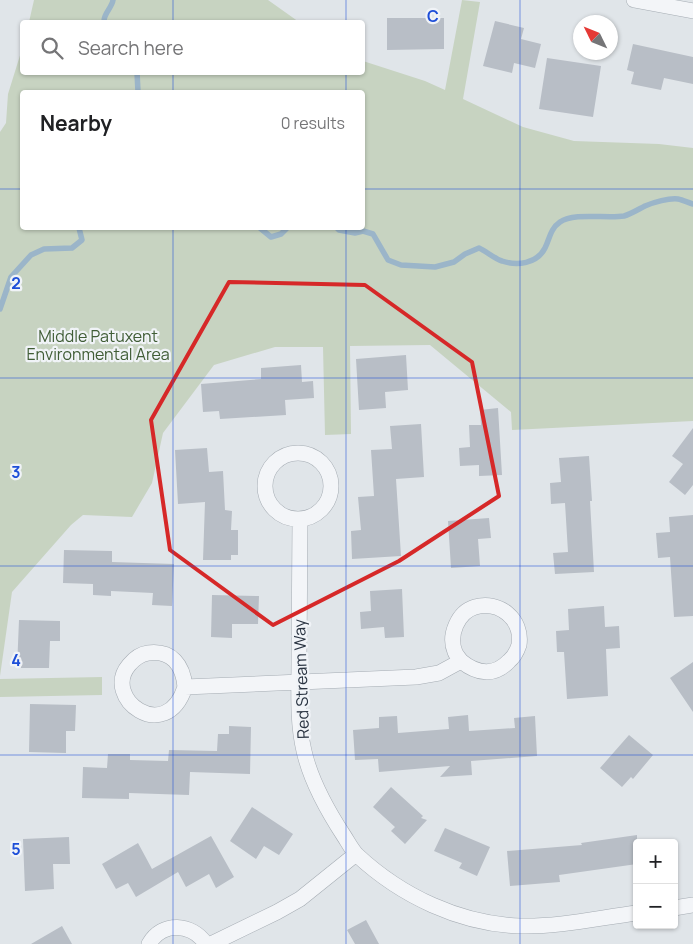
<!DOCTYPE html>
<meta charset="utf-8">
<style>
body{margin:0;font-family:Manrope,sans-serif;background:#f2f2f2;color:#202124}
.controls{position:absolute;right:15px;bottom:15px;display:grid;overflow:hidden;border-radius:5px;box-shadow:0 1px 4px #0004}
.controls button{width:45px;height:45px;display:grid;place-items:center;padding:0;border:0;border-bottom:1px solid #e0e0e0;background:#fff;color:#202124;font:25px sans-serif}
.compass{position:absolute;left:573px;top:15px;width:45px;height:45px;border-radius:50%;background:#fff;box-shadow:0 1px 4px #0004;rotate:313deg}
.list{margin:0;padding:0;list-style:none}
h2{display:flex;justify-content:space-between;align-items:center;height:65px;margin:0;padding:0 20px;font-size:21px}
h2 small{font-size:16px;font-weight:400;color:#757577}
.icon{flex:none;width:28px;height:28px;fill:none;stroke:currentColor;stroke-width:2;stroke-linecap:round;stroke-linejoin:round}
.map{position:relative;flex:none;width:693px;height:944px;overflow:hidden}
.search{position:absolute;background:#fff;box-shadow:0 1px 4px #0004;left:20px;top:20px;width:345px;height:55px;display:flex;align-items:center;gap:12px;box-sizing:border-box;padding:0 18px;border-radius:5px;color:#757577;font-size:19px}
.panel{position:absolute;background:#fff;box-shadow:0 1px 4px #0004;left:20px;top:90px;width:345px;height:140px;border-radius:5px}
.map>svg:first-child{display:block}
.green{fill:#c7d3c1;fill-rule:evenodd}
.lines{fill:none;stroke-linecap:round;stroke-linejoin:round}
.stream{stroke:#9bb5c9;stroke-width:5.5}
.building{fill:#b8bec6}
.minor-casing{stroke:#a5acb3;stroke-width:16}
.minor{stroke:#f3f5f8;stroke-width:15}
.marked{fill:none;stroke:#d62828;stroke-width:4;stroke-linejoin:round}
.grid{fill:none;stroke:#1d4ed8;stroke-width:1;stroke-opacity:0.55}
.labels{text-anchor:middle;dominant-baseline:central;stroke-width:4.5;stroke-linejoin:round;paint-order:stroke}
.park-label{font-size:16px;fill:#405d36;stroke:#f0f3f7}
.street-label{font-size:16px;fill:#293341;stroke:#f0f3f7}
.grid-label{font-size:16px;text-anchor:middle;font-weight:bold;fill:#1d4ed8;stroke:#f0f3f7;stroke-width:4.5;stroke-linejoin:round;paint-order:stroke}
</style>
<div class="map">
<svg width="693" height="944" viewBox="0 0 693 944">
<rect width="100%" height="100%" fill="#e0e5e9"/>
<!-- green -->
<path class="green" d="M 34,0 L 268,0 L 299,22 L 29,22 Z
M 462,0 L 480,2 L 463,99 L 523,127 L 574,141 L 659,144 L 693,148 L 693,421 L 512,430 L 511,412 L 430,345 L 350,346 L 351,434 L 325,435 L 323,347 L 275,347 L 214,365 L 163,433 L 152,483 L 132,517 L 83,515 L 71,525 L 12,592 L 0,676 L 0,132 L 6,123 L 8,94 L 22,49 L 22,72 L 362,72 L 363,61 L 425,81 L 445,90 ZM 22,92 L 362,92 L 362,228 L 22,228 Z
M 102,677 L 102,695 L 0,697 L 0,679 Z"/>
<g class="lines">
<!-- stream -->
<path class="stream" d="M 104,22 C 103,14 112,8 113,0
M 137,72 L 138,92
M 260,228 L 271,237 L 281,234 L 287,228
M 337,228 L 339,230 L 355,233 L 363,231 L 373,234 L 388,260 L 401,265 L 435,267 L 454,262 L 465,254 L 479,248 C 486,251 495,259 502,261 C 517,266 537,264 545,248 C 550,238 550,229 560,222 C 574,212 607,219 624,216 C 631,214 639,209 645,206 C 654,202 669,198 678,199 C 683,200 689,203 693,204
M 0,309 L 11,277 L 31,255 L 44,249 L 72,248 L 82,240 L 79,228"/>
</g>
<!-- building -->
<path class="building" d="M 387,18 L 444,18 L 444,49 L 387,50 Z
M 495,21 L 524,28 L 521,39 L 541,44 L 535,68 L 514,63 L 512,73 L 483,66 Z
M 633,44 L 693,57 L 693,84 L 664,78 L 661,90 L 631,84 L 634,72 L 627,70 Z
M 547,58 L 601,66 L 593,117 L 539,109 Z
M 406,355 L 408,390 L 385,392 L 386,408 L 359,410 L 356,359 Z
M 301,365 L 302,382 L 313,381 L 314,398 L 285,400 L 286,415 L 220,419 L 219,411 L 203,412 L 201,384 L 261,379 L 261,368 Z
M 498,408 L 502,475 L 479,476 L 479,465 L 460,466 L 459,448 L 470,447 L 469,425 L 481,425 L 480,410 Z
M 421,424 L 424,477 L 396,479 L 401,556 L 352,559 L 351,531 L 361,530 L 358,497 L 374,496 L 371,450 L 392,449 L 390,426 Z
M 693,428 L 693,485 L 685,495 L 669,482 L 683,464 L 672,456 Z
M 207,448 L 209,472 L 223,471 L 225,510 L 232,511 L 231,530 L 238,530 L 238,555 L 231,555 L 231,560 L 203,560 L 205,502 L 178,504 L 175,450 Z
M 589,456 L 592,501 L 590,501 L 594,572 L 555,574 L 553,553 L 568,552 L 565,503 L 551,504 L 550,483 L 561,482 L 559,458 Z
M 693,515 L 693,616 L 674,617 L 670,557 L 658,558 L 656,533 L 670,532 L 669,517 Z
M 489,518 L 491,538 L 478,539 L 480,566 L 451,568 L 448,521 Z
M 64,550 L 112,551 L 112,562 L 174,564 L 172,606 L 152,605 L 153,593 L 111,591 L 111,596 L 93,595 L 93,584 L 63,583 Z
M 402,589 L 404,637 L 385,638 L 384,627 L 361,629 L 360,612 L 371,611 L 370,591 Z
M 212,595 L 259,596 L 258,624 L 232,624 L 232,638 L 211,637 Z
M 604,606 L 605,627 L 619,626 L 620,648 L 606,649 L 608,696 L 567,699 L 564,652 L 557,652 L 556,631 L 569,630 L 568,609 Z
M 19,620 L 60,621 L 60,641 L 50,641 L 49,668 L 17,668 Z
M 693,662 L 693,712 L 670,678 Z
M 30,704 L 76,705 L 75,731 L 66,731 L 66,753 L 29,752 Z
M 468,715 L 469,731 L 515,728 L 514,718 L 535,716 L 537,756 L 471,761 L 472,775 L 440,777 L 450,766 L 379,772 L 378,759 L 355,760 L 353,730 L 379,728 L 379,717 L 397,716 L 398,733 L 449,729 L 448,717 Z
M 229,726 L 251,727 L 250,774 L 190,772 L 189,795 L 129,793 L 129,799 L 82,798 L 83,767 L 107,768 L 108,754 L 130,754 L 130,760 L 168,761 L 169,750 L 217,751 L 218,734 L 229,734 Z
M 629,735 L 653,755 L 633,779 L 631,777 L 622,787 L 600,768 Z
M 391,787 L 423,816 L 421,818 L 427,820 L 405,844 L 391,831 L 395,827 L 373,807 Z
M 252,807 L 293,834 L 279,855 L 264,846 L 256,859 L 230,841 Z
M 445,828 L 490,847 L 477,876 L 459,868 L 462,863 L 434,851 Z
M 637,835 L 637,864 L 559,875 L 560,882 L 510,886 L 507,851 L 582,845 L 581,843 Z
M 211,836 L 234,877 L 216,888 L 209,874 L 186,887 L 178,872 L 136,897 L 128,883 L 116,889 L 102,864 L 138,843 L 152,869 Z
M 69,837 L 70,864 L 53,864 L 54,889 L 25,891 L 23,839 Z
M 366,920 L 379,944 L 355,944 L 347,930 Z
M 62,926 L 72,944 L 31,944 Z"/>
<g class="lines">
<defs>
<path id="minor" d="M 634,0 L 693,11
M265 486a33 33 0 1 1 66 0a33 33 0 1 1-66 0Z
M 300,520 C 300,567 299,614 299,660 C 299,691 297,721 304,751 C 311,782 327,810 344,836 C 348,842 352,850 357,855 C 401,896 460,924 520,926 C 559,927 598,918 637,913
M 185,687 C 166,746 101,698 129,665 C 134,659 141,654 148,653 C 172,650 183,665 185,687 L 416,677 L 439,673 L 461,661 C 459,658 456,655 455,652 C 448,635 458,612 475,607 C 499,600 523,619 519,645 C 517,651 514,657 509,661 C 494,677 477,674 461,661
M 674,908 L 693,905
M 149,944 C 162,921 192,923 206,944
M 211,944 L 277,912 L 300,899 L 356,854"/>
</defs>
<!-- minor casing -->
<use href="#minor" class="minor-casing"/>
<!-- minor -->
<use href="#minor" class="minor"/>
</g>
<!-- marked area -->
<path class="marked" d="M 229,282 L 365,285 L 472,362 L 499,496 L 399,561 L 273,625 L 170,550 L 151,420 Z"/>
<!-- grid -->
<path class="grid" d="M 173,0 L 173,22M 346,0 L 346,22M 520,0 L 520,944M 173,72 L 173,92M 346,72 L 346,92M 0,189 L 22,189M 362,189 L 693,189M 173,228 L 173,944M 346,228 L 346,944M 0,378 L 693,378M 0,566 L 693,566M 0,755 L 693,755"/>
<g class="labels">
<!-- park labels -->
<g class="park-label">
<text x="98" y="336">Middle Patuxent<tspan x="98" dy="18">Environmental Area</tspan></text>
</g>
<!-- street labels -->
<g class="street-label">
<text transform="translate(301 679) rotate(-92)">Red Stream Way</text>
</g>
</g>
<g class="grid-label">
<text x="433" y="22">C</text>
<text x="16" y="289">2</text>
<text x="16" y="478">3</text>
<text x="16" y="666">4</text>
<text x="16" y="855">5</text>
</g>
</svg>
<div class="controls">
<button>+</button>
<button>−</button>
</div>
<svg class="compass" viewBox="-18 -18 36 36"><path d="M0-13l5 13h-10z" fill="#e53935"/><path d="M0 13l5-13h-10z" fill="#757577"/></svg>
<div class="search"><svg class="icon" aria-label="search" viewBox="0 0 24 24"><circle cx="10" cy="10" r="6"/><path d="M15 15l6 6"/></svg>Search here</div>
<section class="panel">
<h2>Nearby<small>0 results</small></h2>
<ul class="list">
</ul>
</section>
</div>
